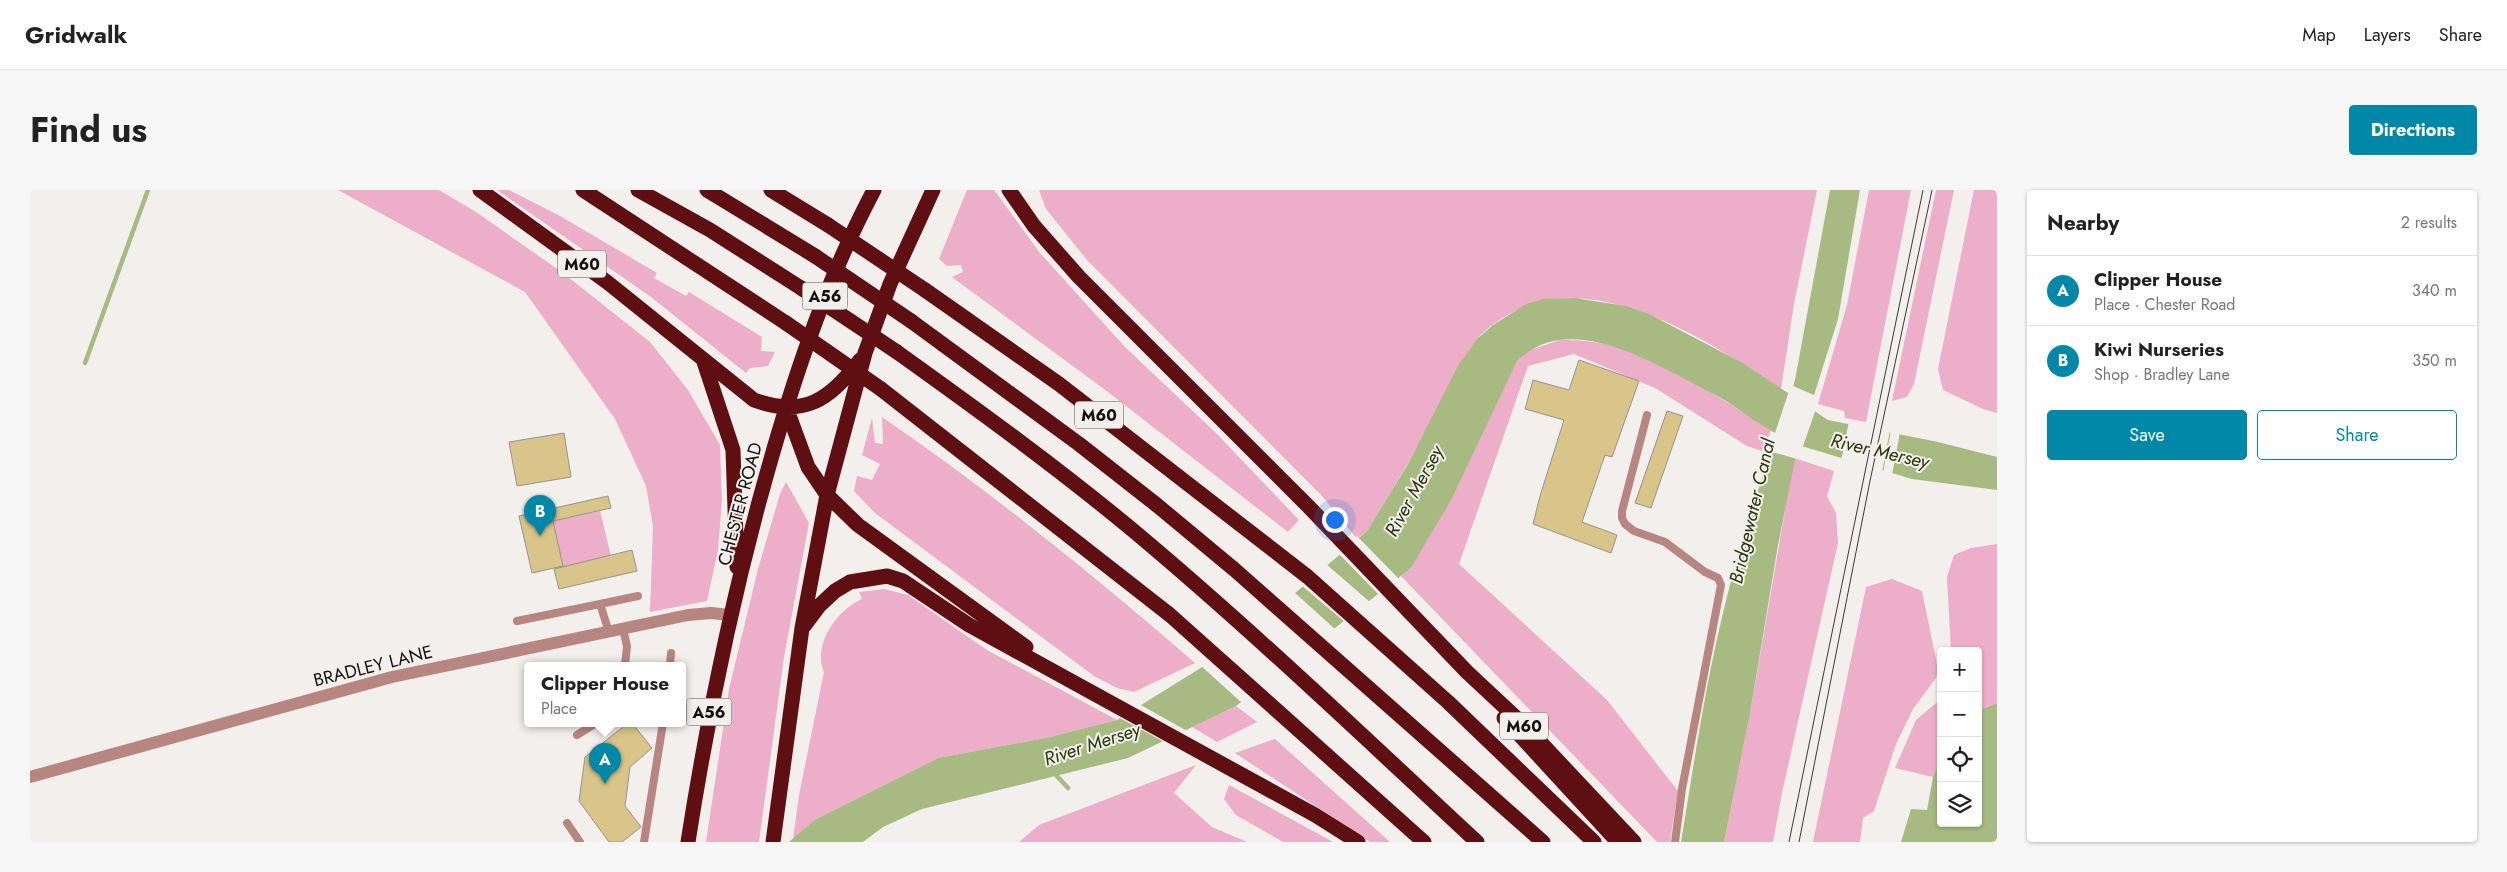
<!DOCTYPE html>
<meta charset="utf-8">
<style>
body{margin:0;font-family:Jost,sans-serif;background:#f6f6f6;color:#222}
.controls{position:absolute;right:15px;bottom:15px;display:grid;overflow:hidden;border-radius:5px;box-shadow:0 1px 4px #0004}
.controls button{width:45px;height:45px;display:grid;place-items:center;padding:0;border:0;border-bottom:1px solid #e0e0e0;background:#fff;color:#222;font:25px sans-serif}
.you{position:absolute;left:1304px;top:329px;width:18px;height:18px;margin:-12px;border:4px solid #fff;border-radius:50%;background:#1a73e8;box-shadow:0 0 0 8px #1a73e833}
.badge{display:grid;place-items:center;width:32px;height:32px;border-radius:50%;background:#0188a9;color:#fff;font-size:16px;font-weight:700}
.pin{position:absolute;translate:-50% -41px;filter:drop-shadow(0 1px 2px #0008)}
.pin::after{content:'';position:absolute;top:26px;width:18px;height:15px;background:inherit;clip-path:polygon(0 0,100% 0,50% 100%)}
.popup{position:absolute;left:494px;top:472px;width:162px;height:65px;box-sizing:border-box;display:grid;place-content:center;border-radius:5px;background:#fff;filter:drop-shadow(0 1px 4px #0005);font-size:16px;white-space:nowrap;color:#767676}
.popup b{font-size:19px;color:#222}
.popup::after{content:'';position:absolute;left:50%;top:100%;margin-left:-10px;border:10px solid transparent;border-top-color:#fff}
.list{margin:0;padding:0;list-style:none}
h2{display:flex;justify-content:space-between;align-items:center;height:65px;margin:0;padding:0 20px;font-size:21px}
h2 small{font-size:16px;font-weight:400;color:#767676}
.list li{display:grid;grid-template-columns:32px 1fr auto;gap:15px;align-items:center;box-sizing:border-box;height:70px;padding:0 20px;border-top:1px solid #e0e0e0}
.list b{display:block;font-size:19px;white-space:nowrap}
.list p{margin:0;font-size:16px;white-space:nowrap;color:#767676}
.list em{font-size:16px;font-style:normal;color:#767676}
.actions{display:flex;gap:10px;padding:15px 20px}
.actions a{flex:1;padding:11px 0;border:1px solid #0188a9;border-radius:5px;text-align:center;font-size:18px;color:#0188a9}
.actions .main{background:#0188a9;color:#fff}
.icon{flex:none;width:28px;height:28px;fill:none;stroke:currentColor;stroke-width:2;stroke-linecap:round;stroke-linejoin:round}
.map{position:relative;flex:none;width:1967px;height:652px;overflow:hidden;border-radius:5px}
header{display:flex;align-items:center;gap:30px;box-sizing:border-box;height:70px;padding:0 25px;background:#fff;border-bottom:1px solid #e0e0e0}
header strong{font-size:24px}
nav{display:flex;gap:28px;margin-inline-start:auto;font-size:18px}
.intro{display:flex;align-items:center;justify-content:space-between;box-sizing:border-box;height:120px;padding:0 30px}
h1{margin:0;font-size:35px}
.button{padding:12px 22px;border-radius:5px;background:#0188a9;color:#fff;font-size:18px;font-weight:700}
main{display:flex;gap:30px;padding:0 30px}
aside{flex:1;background:#fff;border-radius:5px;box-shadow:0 1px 4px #0004}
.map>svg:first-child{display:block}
.green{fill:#ecaec8}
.water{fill:#a6ba81}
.pier{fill:#f2efec}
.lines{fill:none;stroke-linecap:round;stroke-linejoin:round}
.stream{stroke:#a6ba81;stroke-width:4.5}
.building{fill:#d9c489;stroke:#959490}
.lane{stroke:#b88681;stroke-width:8}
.street{stroke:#b88681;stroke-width:12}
.highway{stroke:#5f0f12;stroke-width:15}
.tram{stroke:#3b3938;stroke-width:1}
.highway-bridge{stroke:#5f0f12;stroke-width:15}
.labels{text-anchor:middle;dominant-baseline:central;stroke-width:4;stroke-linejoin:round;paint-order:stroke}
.shield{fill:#f2efec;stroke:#555452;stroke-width:1}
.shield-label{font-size:16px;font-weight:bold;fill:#121110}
.street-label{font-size:18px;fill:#121110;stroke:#f2efec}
.water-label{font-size:19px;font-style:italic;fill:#2a370c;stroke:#f2efec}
</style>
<header>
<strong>Gridwalk</strong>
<nav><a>Map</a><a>Layers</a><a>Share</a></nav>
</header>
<div class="intro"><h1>Find us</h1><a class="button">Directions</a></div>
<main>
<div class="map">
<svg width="1967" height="652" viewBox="0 0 1967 652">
<rect width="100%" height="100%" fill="#f2efec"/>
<!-- green -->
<path class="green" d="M 308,0 L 409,0 L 446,22 L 533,83 L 620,152 L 658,200 L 690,255 L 692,310 L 688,360 L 677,411 L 620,422 L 623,336 L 616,296 L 585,229 L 495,102 Z
M 467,0 L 479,0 L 530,26 L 627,83 L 624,88 L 656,106 L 659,102 L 732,147 L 731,161 L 745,162 L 738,176 L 720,178 L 716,183 L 621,107 Z
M 937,0 L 964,0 L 1010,63 L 1096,158 L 1187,244 L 1269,330 L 1258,342 L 1078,202 L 922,87 L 933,82 L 931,75 L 917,76 L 909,69 Z
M 1009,0 L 1787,0 L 1764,114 L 1751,199 C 1678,150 1557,70 1471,129 C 1462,135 1452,142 1446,151 C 1428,174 1417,201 1404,227 C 1383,266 1360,303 1337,341 L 1327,349 L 1293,307 L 1057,70 L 1016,19 Z
M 1839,0 L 1881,0 L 1836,232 L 1815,228 L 1814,221 L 1788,214 L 1817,115 Z
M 1906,0 L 1924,0 L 1884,194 L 1877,207 L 1862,211 Z
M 1944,0 L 1967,0 L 1967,223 L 1953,219 L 1913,200 L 1908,179 Z
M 1530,150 C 1548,150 1568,151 1587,157 C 1637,173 1697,211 1741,241 L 1732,261 L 1717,256 L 1625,198 L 1544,164 L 1498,176 L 1429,374 L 1577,510 L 1648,601 L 1640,652 L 1627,652 L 1371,386 L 1381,378 L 1487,171 L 1497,161 Z
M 852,227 C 961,302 1065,386 1165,473 L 1104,502 L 1087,498 L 1064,486 L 845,323 L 824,301 L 827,286 L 842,290 L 850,274 L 832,265 L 842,228 L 845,253 L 853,254 Z
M 1764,268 L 1804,281 L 1797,306 L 1806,323 L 1808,353 L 1752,603 L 1743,652 L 1694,652 L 1720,524 Z
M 756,292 L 779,333 L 754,467 L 729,652 L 676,652 L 699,499 L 728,379 L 750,304 Z
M 570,321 L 581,366 L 533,377 L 523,331 Z
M 1967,354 L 1967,513 L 1948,521 L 1948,461 L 1921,461 L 1917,387 L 1924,365 L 1941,358 Z
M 1862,389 L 1892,401 L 1909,484 L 1883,519 L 1866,554 L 1844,621 L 1833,628 L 1830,652 L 1783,652 L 1836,397 Z
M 854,399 L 878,405 L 957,460 L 1087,530 L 1020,547 L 908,568 L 786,629 L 763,650 L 769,605 L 794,482 C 782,455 807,420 832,409 L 829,402 Z
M 1911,509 L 1911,569 L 1903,587 L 1865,578 L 1886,530 Z
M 1206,516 L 1227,532 L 1187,552 L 1162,537 Z
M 1245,549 L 1360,652 L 1340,652 L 1205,563 Z
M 1166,575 L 1144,603 L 1182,637 L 1217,652 L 989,652 L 1009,635 Z
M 1199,595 L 1303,652 L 1253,652 L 1206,625 L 1194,609 Z"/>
<!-- water -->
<path class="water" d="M 1800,0 L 1830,0 L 1808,129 L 1780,218 L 1798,230 L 1908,252 L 1967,267 L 1967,300 L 1882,289 L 1768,255 L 1748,355 L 1720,524 L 1694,652 L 1651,652 C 1664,574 1675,496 1694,419 C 1708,360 1727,302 1747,244 C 1729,235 1713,222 1696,211 C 1681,202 1664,194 1649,186 C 1601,161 1533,126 1487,171 L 1422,308 L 1381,378 L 1206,516 L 1098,568 L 892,619 L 853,637 L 833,652 L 759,652 L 786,629 L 908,568 L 1020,547 L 1087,530 L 1198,461 L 1337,341 L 1378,274 L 1428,176 L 1447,149 L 1463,135 L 1496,114 L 1514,109 L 1545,108 L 1596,116 L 1619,124 L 1711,172 L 1761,205 L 1765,190 Z
M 1967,513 L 1967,652 L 1871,652 L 1881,619 L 1897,620 L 1903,587 L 1911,569 L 1911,633 L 1948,633 L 1948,521 Z"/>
<!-- pier -->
<path class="pier" d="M 1761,195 L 1786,206 L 1783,217 L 1786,219 L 1772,259 L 1769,258 L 1767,269 L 1739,261 Z
M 1819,231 L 1860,240 L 1852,282 L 1811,271 Z
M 1861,240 L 1870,242 L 1862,285 L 1853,283 Z
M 1327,346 L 1370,390 L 1350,406 L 1308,363 Z
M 1295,373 L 1341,413 L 1316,433 L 1271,395 Z
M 1263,401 L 1306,440 L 1213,514 L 1170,475 L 1197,459 Z
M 1109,514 L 1159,542 L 1136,553 L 1088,527 Z"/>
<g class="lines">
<!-- stream -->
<path class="stream" d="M 55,173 L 118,0
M 1025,584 L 1038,598"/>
</g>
<!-- building -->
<path class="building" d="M 1549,170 L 1609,191 L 1582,267 L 1575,265 L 1552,332 L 1587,345 L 1581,363 L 1503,334 L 1510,306 L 1534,230 L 1495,219 L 1503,190 L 1539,200 Z
M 1637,221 L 1653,226 L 1621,318 L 1605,313 Z
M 534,243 L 541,287 L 487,296 L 479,252 Z
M 578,306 L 581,318 L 523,331 L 533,376 L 502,383 L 489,326 Z
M 602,360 L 607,381 L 529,399 L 524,379 Z
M 598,533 L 602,533 L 622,558 L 600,577 L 595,616 L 611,637 L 592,652 L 579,652 L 549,611 L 555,567 Z"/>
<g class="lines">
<!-- lane -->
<path class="lane" d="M 1617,225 L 1592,321 L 1592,328 L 1595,334 L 1604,341 L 1635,352 L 1675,382 L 1688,388 L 1691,395 L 1652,599 L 1645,652
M 570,414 L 608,406
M 487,431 L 570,414 L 579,442
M 593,439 L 597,456 L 595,475
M 640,475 L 641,463
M 547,545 L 566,533
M 537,633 L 550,652
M 614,652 L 633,533"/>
<!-- street -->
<path class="street" d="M 0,587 L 362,487 L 658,425 L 681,423 L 700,425"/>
<!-- highway -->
<path class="highway" d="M 450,0 L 577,92 L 724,210 C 774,228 800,210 830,170
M 553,0 L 756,133
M 608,0 L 680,40 L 771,98
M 677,0 L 785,66
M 741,0 L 798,35
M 979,0 L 1004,36 L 1049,87 L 1278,316 L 1437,482 L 1496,537 L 1604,652
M 895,100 L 1029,194 L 1278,387 L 1418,512 L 1564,652
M 881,131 L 1049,254 L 1128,316 L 1205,380 L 1513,652
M 867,162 C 948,220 1028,278 1105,342 C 1223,441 1334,547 1447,652
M 674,172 L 703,260 L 707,377
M 851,199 L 1140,425 L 1394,652
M 756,217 L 778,277 L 797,305 L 828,335 L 996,457
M 774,436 L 789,416 L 805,401 L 820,392 L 857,386 L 873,391 L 939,435 L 1285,625 L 1328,652
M 1474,528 L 1588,652
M 658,652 C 676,537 699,424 729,312 C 758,205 792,98 844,0
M 743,652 L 772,438 L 797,305 L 835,163 L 860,94 L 903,0"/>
<!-- tram -->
<path class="tram" d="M 1759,652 L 1893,0
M 1769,652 L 1840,291 L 1902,0"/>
<!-- highway-bridge -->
<path class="highway-bridge" d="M 798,35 L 895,100
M 785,66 L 881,131
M 771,98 L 867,162
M 756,133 L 851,199"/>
</g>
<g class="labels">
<!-- shield labels -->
<g class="shield">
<rect x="528" y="60.5" width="48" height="27" rx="4"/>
<rect x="772.5" y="92.5" width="45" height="27" rx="4"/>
<rect x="1045" y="211.5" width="48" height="27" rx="4"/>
<rect x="656.5" y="508.5" width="45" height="27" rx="4"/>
<rect x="1470" y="522.5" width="48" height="27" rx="4"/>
</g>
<g class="shield-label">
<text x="552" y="74">M60</text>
<text x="795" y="106">A56</text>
<text x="1069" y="225">M60</text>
<text x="679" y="522">A56</text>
<text x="1494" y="536">M60</text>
</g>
<!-- street labels -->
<g class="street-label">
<text transform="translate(710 314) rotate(-75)">CHESTER ROAD</text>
<text transform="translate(343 476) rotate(-14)">BRADLEY LANE</text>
</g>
<!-- water labels -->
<g class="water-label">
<text transform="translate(1850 261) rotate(13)">River Mersey</text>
<text transform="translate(1384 301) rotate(-61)">River Mersey</text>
<text transform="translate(1722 321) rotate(-77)">Bridgewater Canal</text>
<text transform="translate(1062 554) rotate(-18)">River Mersey</text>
</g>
</g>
</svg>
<div class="controls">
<button>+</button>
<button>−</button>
<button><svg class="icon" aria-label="locate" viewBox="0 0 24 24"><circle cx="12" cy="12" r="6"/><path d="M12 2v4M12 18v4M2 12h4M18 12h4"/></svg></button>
<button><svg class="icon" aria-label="layers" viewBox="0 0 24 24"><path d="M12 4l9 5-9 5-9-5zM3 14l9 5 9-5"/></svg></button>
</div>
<div class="you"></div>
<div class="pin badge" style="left:575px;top:594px">A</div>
<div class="popup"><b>Clipper House</b>Place</div>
<div class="pin badge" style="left:510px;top:346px">B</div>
</div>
<aside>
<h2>Nearby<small>2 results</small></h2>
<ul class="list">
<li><span class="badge">A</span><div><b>Clipper House</b><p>Place · Chester Road</p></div><em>340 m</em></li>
<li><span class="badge">B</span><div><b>Kiwi Nurseries</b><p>Shop · Bradley Lane</p></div><em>350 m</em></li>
</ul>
<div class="actions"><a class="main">Save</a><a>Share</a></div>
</aside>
</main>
